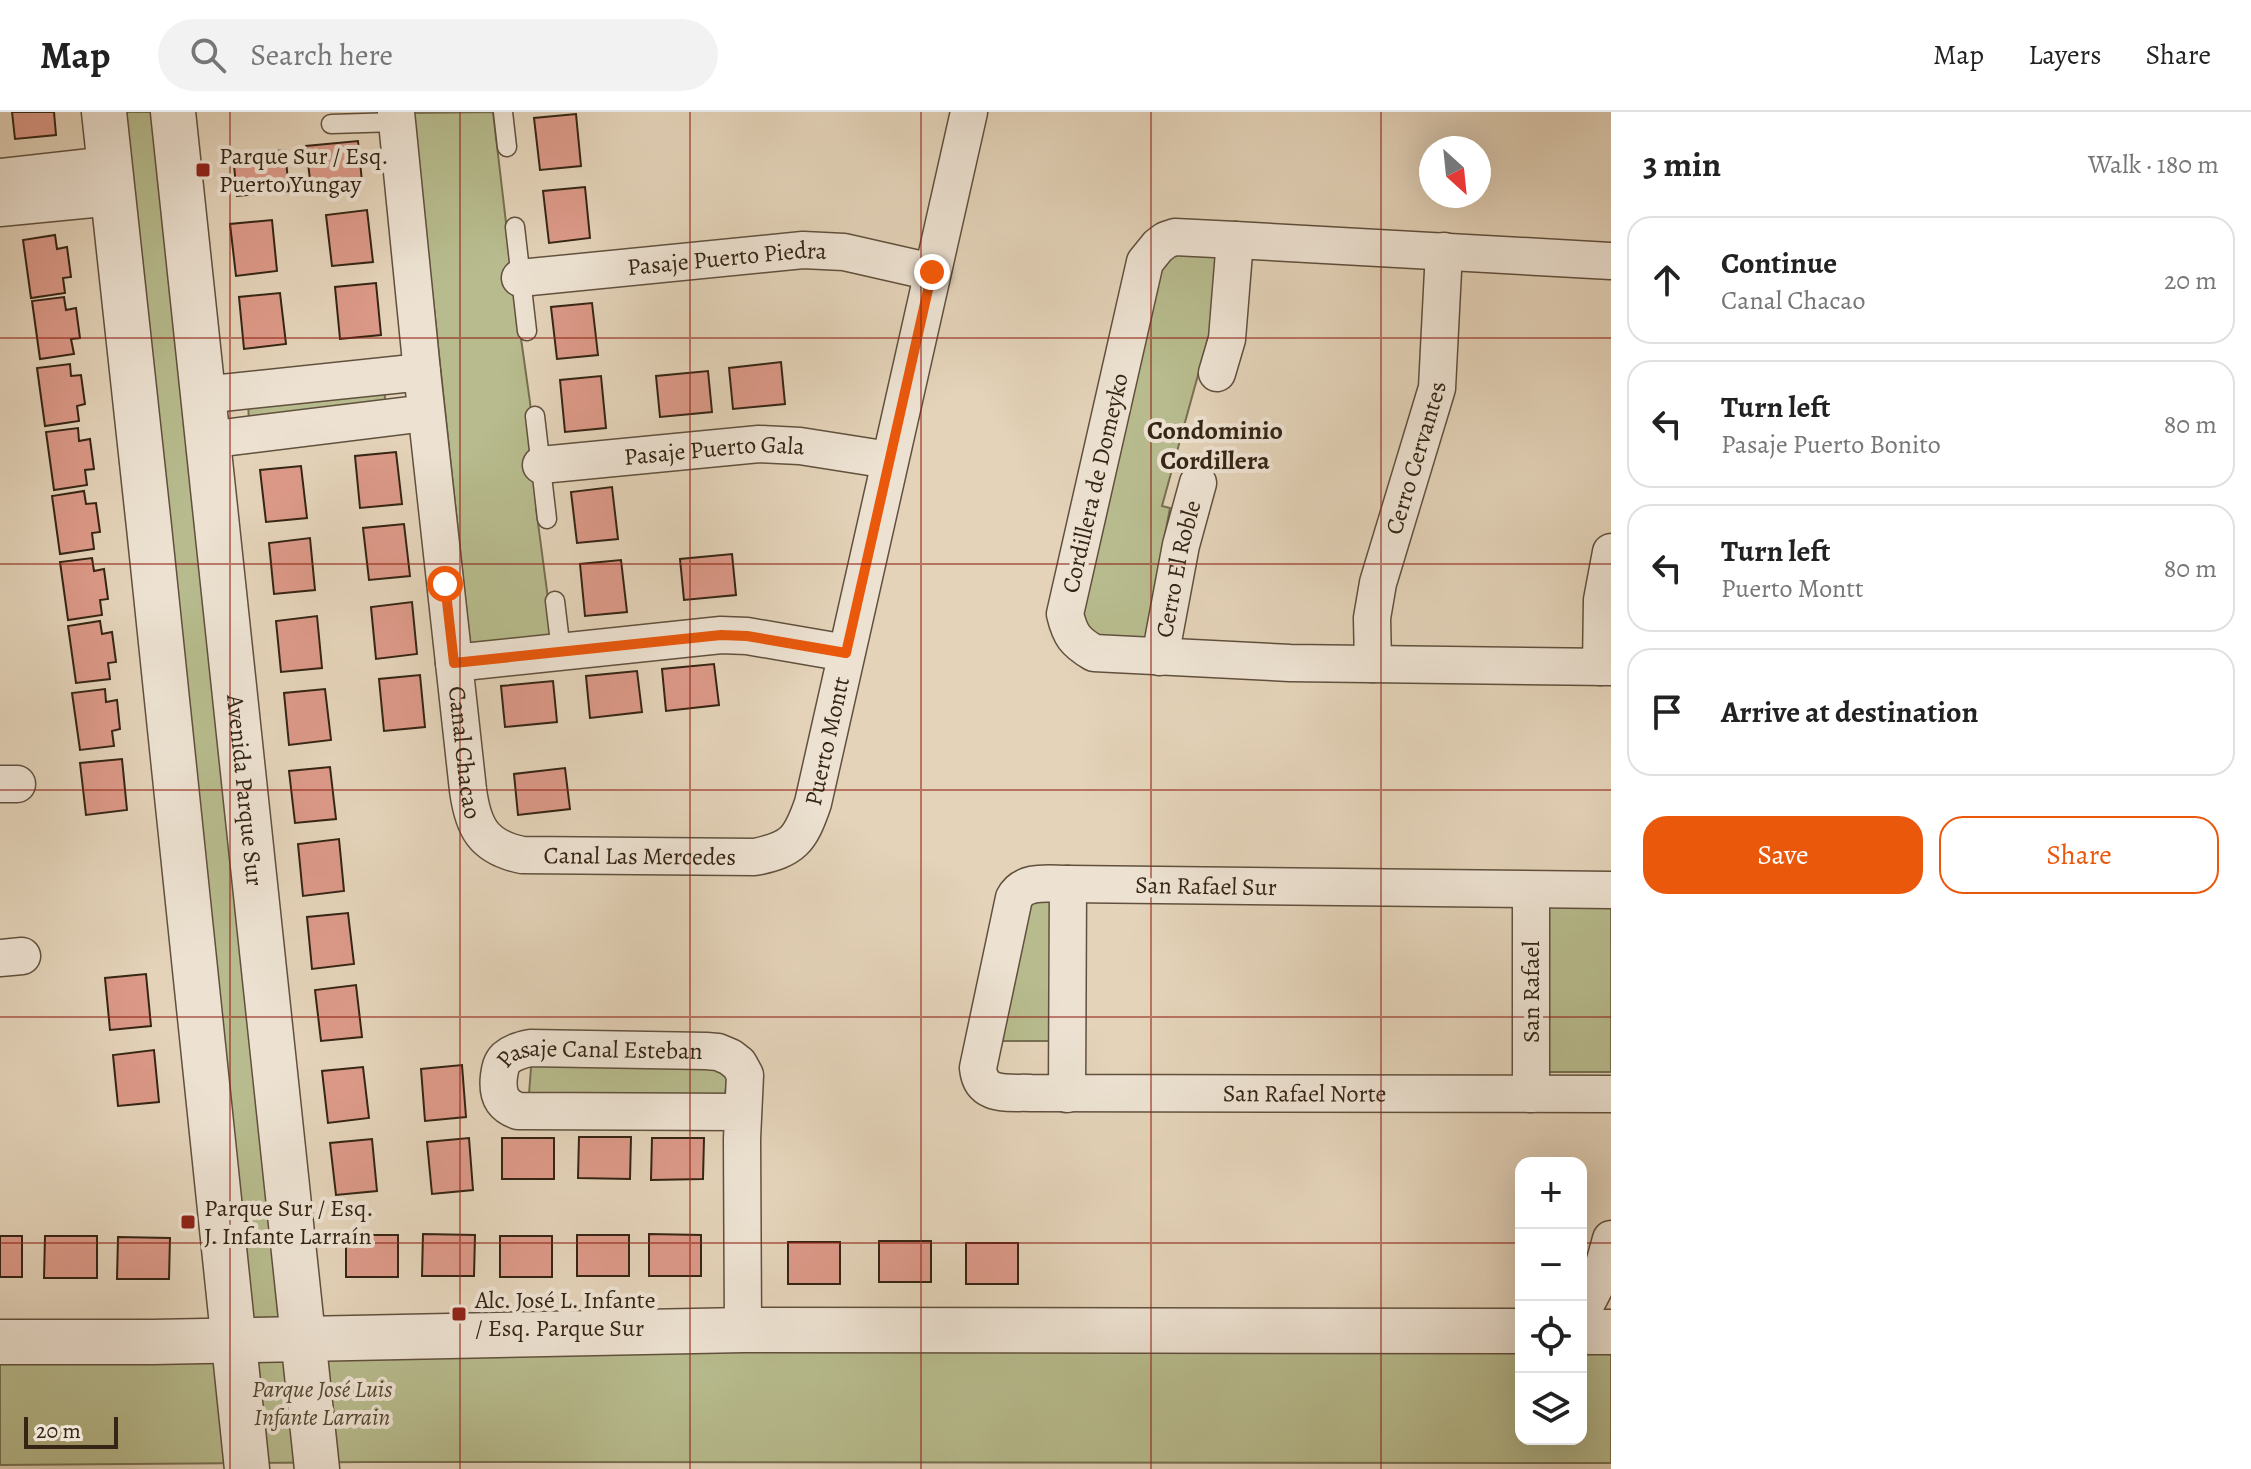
<!DOCTYPE html>
<meta charset="utf-8">
<style>
body{margin:0;font-family:Alegreya,serif;background:#f2f2f2;color:#222}
.controls{position:absolute;right:24px;bottom:24px;display:grid;overflow:hidden;border-radius:16px;box-shadow:0 8px 32px #0002}
.controls button{width:72px;height:72px;display:grid;place-items:center;padding:0;border:0;border-bottom:2px solid #e0e0e0;background:#fff;color:#222;font:40px sans-serif}
.compass{position:absolute;left:1419px;top:24px;width:72px;height:72px;border-radius:50%;background:#fff;box-shadow:0 8px 32px #0002;rotate:153deg}
.scale{position:absolute;left:24px;bottom:20px;width:94px;box-sizing:border-box;padding-left:8px;border:4px solid #352514;border-top:0;font-size:22px;line-height:28px;white-space:nowrap;color:#352514;-webkit-text-stroke:6px #ede2d2;paint-order:stroke}
.stop{position:absolute;width:24px;height:24px;margin:-18px;border:6px solid #ea580c;border-radius:50%;background:#fff}
.stop.end{background:#ea580c;border-color:#fff;box-shadow:0 2px 8px #0008}
.list{margin:0;padding:0;list-style:none}
h2{display:flex;justify-content:space-between;align-items:center;height:104px;margin:0;padding:0 32px;font-size:34px}
h2 small{font-size:26px;font-weight:400;color:#767676}
.list li{display:grid;grid-template-columns:52px 1fr auto;gap:24px;align-items:center;box-sizing:border-box;height:128px;margin:0 16px 16px;padding:0 16px;border:2px solid #e0e0e0;border-radius:24px}
.list b{display:block;font-size:30px;white-space:nowrap}
.list p{margin:0;font-size:26px;white-space:nowrap;color:#767676}
.list em{font-size:26px;font-style:normal;color:#767676}
.actions{display:flex;gap:16px;padding:24px 32px}
.actions a{flex:1;padding:18px 0;border:2px solid #ea580c;border-radius:24px;text-align:center;font-size:28px;color:#ea580c}
.actions .main{background:#ea580c;color:#fff}
.icon{flex:none;width:44px;height:44px;fill:none;stroke:currentColor;stroke-width:2;stroke-linecap:round;stroke-linejoin:round}
.map{position:relative;flex:none;width:1611px;height:1357px;overflow:hidden}
header{display:flex;align-items:center;gap:48px;box-sizing:border-box;height:112px;padding:0 40px;background:#fff;border-bottom:2px solid #e0e0e0}
header strong{font-size:38px}
nav{display:flex;gap:44px;margin-inline-start:auto;font-size:28px}
.search{width:560px;height:72px;background:#f2f2f2;display:flex;align-items:center;gap:20px;box-sizing:border-box;padding:0 28px;border-radius:44px;color:#767676;font-size:30px}
main{display:flex}
aside{flex:1;background:#fff}
.map>svg:first-child{display:block}
.green{fill:#b7bb8d;stroke:#767050;stroke-width:2}
.building{fill:#dc9988;stroke:#352514;stroke-width:2}
.lines{fill:none;stroke-linecap:round;stroke-linejoin:round}
.service-casing{stroke:#61503d;stroke-width:21}
.minor-casing{stroke:#61503d;stroke-width:39}
.tertiary-casing{stroke:#61503d;stroke-width:47}
.service{stroke:#ede2d2;stroke-width:18}
.minor{stroke:#ede2d2;stroke-width:36}
.tertiary{stroke:#ede2d2;stroke-width:44}
.route{stroke:#ea580c;stroke-width:10}
.grid{fill:none;stroke:#8f2418;stroke-width:2;stroke-opacity:0.55}
.poi-dot{fill:#8f2418;stroke:#ede2d2;stroke-width:3}
.labels{text-anchor:middle;dominant-baseline:central;stroke-width:8;stroke-linejoin:round;paint-order:stroke}
.poi-label{font-size:24px;fill:#352514;stroke:#ede2d2;text-anchor:start}
.street-label{font-size:24px;fill:#352514;stroke:#ede2d2}
.park-label{font-size:24px;font-style:italic;fill:#564a32;stroke:#ede2d2}
.neighbourhood-label{font-size:26px;font-weight:bold;fill:#352514;stroke:#ede2d2}
</style>
<header>
<strong>Map</strong>
<div class="search"><svg class="icon" aria-label="search" viewBox="0 0 24 24"><circle cx="10" cy="10" r="6"/><path d="M15 15l6 6"/></svg>Search here</div>
<nav><a>Map</a><a>Layers</a><a>Share</a></nav>
</header>
<main>
<div class="map">
<svg width="1611" height="1357" viewBox="0 0 1611 1357">
<rect width="100%" height="100%" fill="#e4d3b9"/>
<filter id="stains"><feTurbulence type="fractalNoise" baseFrequency=".0025" numOctaves="4"/><feColorMatrix values="0 0 0 0 .2 0 0 0 0 .09 0 0 0 0 .02 0 0 0 .5 -.17"/></filter>
<radialGradient id="worn" r=".72"><stop offset=".6" stop-color="#630" stop-opacity="0"/><stop offset="1" stop-color="#630" stop-opacity=".3"/></radialGradient>
<!-- green -->
<path class="green" d="M 119,0 L 155,0 L 286,1201 L 279,1210 L 258,1212 L 249,1201 Z
M 493,0 L 513,170 L 530,290 L 537,361 L 536,396 L 553,524 L 470,531 L 413,1 Z
M 1226,138 L 1219,220 L 1209,223 L 1162,394 L 1170,396 L 1144,534 L 1097,531 L 1075,498 L 1165,139 Z
M 384,277 L 386,296 L 249,310 L 248,290 Z
M 1032,786 L 1050,788 L 1052,929 L 998,929 Z
M 1549,787 L 1611,788 L 1611,960 L 1549,960 Z
M 532,943 L 729,952 L 724,991 L 529,982 Z
M 0,1235 L 1521,1239 L 1521,1327 L 1581,1327 L 1581,1239 L 1611,1239 L 1611,1351 L 366,1350 L 0,1353 Z"/>
<!-- building -->
<path class="building" d="M 12,0 L 54,0 L 56,23 L 15,27 Z
M 576,2 L 581,54 L 540,58 L 534,6 Z
M 358,29 L 362,70 L 311,76 L 306,34 Z
M 285,38 L 289,79 L 237,84 L 233,43 Z
M 585,75 L 590,126 L 549,131 L 543,79 Z
M 367,98 L 373,150 L 332,154 L 326,103 Z
M 272,108 L 277,159 L 236,164 L 230,112 Z
M 55,123 L 57,137 L 67,135 L 71,165 L 63,166 L 65,181 L 31,186 L 23,128 Z
M 376,171 L 381,223 L 340,227 L 335,175 Z
M 280,181 L 286,232 L 244,237 L 239,185 Z
M 64,185 L 66,198 L 76,196 L 80,226 L 71,227 L 74,242 L 40,247 L 32,189 Z
M 592,191 L 598,243 L 557,247 L 551,195 Z
M 781,250 L 785,292 L 733,297 L 729,256 Z
M 70,252 L 71,264 L 81,263 L 85,292 L 77,294 L 79,309 L 45,314 L 37,256 Z
M 708,259 L 712,300 L 660,305 L 656,264 Z
M 601,264 L 606,316 L 565,320 L 560,268 Z
M 78,316 L 79,329 L 90,327 L 94,357 L 85,358 L 87,373 L 54,378 L 46,320 Z
M 396,340 L 402,392 L 360,396 L 355,344 Z
M 301,354 L 307,406 L 266,410 L 260,358 Z
M 612,375 L 618,427 L 577,431 L 571,380 Z
M 84,379 L 86,392 L 96,391 L 100,420 L 92,421 L 94,437 L 60,442 L 52,384 Z
M 404,412 L 410,464 L 369,468 L 363,416 Z
M 310,426 L 315,478 L 274,482 L 269,431 Z
M 732,442 L 736,483 L 684,488 L 680,447 Z
M 92,446 L 94,459 L 104,457 L 108,487 L 100,488 L 102,503 L 68,508 L 60,450 Z
M 621,448 L 627,500 L 585,504 L 580,452 Z
M 412,490 L 417,542 L 376,547 L 371,495 Z
M 317,504 L 322,556 L 281,560 L 276,509 Z
M 100,509 L 102,522 L 112,520 L 116,550 L 108,551 L 110,567 L 76,571 L 68,514 Z
M 714,552 L 719,593 L 666,599 L 662,557 Z
M 637,559 L 642,600 L 590,606 L 586,564 Z
M 420,563 L 425,615 L 384,619 L 379,567 Z
M 553,569 L 557,610 L 505,615 L 501,574 Z
M 105,577 L 106,590 L 117,588 L 120,617 L 112,619 L 114,634 L 80,638 L 72,581 Z
M 325,577 L 331,628 L 289,633 L 284,581 Z
M 122,647 L 127,698 L 86,703 L 80,651 Z
M 330,655 L 336,707 L 295,711 L 289,659 Z
M 565,656 L 570,697 L 518,703 L 514,662 Z
M 339,727 L 344,779 L 303,784 L 298,732 Z
M 348,801 L 354,852 L 312,857 L 307,805 Z
M 146,862 L 151,914 L 110,918 L 105,866 Z
M 356,873 L 362,925 L 321,929 L 315,878 Z
M 154,938 L 159,990 L 118,994 L 113,943 Z
M 462,953 L 466,1005 L 425,1009 L 421,957 Z
M 363,955 L 369,1006 L 328,1011 L 322,959 Z
M 579,1025 L 631,1025 L 630,1067 L 578,1066 Z
M 469,1026 L 473,1078 L 432,1082 L 427,1030 Z
M 502,1026 L 554,1026 L 554,1067 L 502,1067 Z
M 652,1026 L 704,1026 L 703,1067 L 651,1068 Z
M 372,1027 L 377,1079 L 336,1083 L 330,1031 Z
M 423,1122 L 475,1123 L 474,1164 L 422,1164 Z
M 649,1122 L 701,1123 L 701,1164 L 649,1164 Z
M 346,1123 L 398,1123 L 398,1165 L 346,1165 Z
M 577,1123 L 629,1123 L 629,1164 L 577,1164 Z
M 0,1124 L 22,1124 L 22,1165 L 0,1165 Z
M 45,1124 L 97,1124 L 97,1166 L 44,1166 Z
M 500,1124 L 552,1124 L 552,1165 L 500,1165 Z
M 118,1125 L 170,1126 L 169,1167 L 117,1167 Z
M 879,1129 L 931,1129 L 931,1170 L 879,1170 Z
M 788,1130 L 840,1130 L 840,1172 L 788,1172 Z
M 966,1131 L 1018,1131 L 1018,1172 L 966,1172 Z"/>
<g class="lines">
<defs>
<path id="service" d="M 503,0 L 507,35
M 331,12 L 397,10
M 515,115 L 527,219
M 535,304 L 547,407
M 555,489 L 561,539"/>
<g id="minor">
<path id="s1" d="M 396,0 L 422,260 L 468,678 C 473,715 483,735 522,743 L 755,745 C 793,737 800,729 813,691 L 969,0"/>
<path d="M 0,65 L 109,53"/>
<path d="M 0,96 L 113,85"/>
<path d="M 1611,149 L 1235,128 L 1175,125 L 1166,128 L 1158,134 L 1145,150 L 1065,502 C 1070,523 1075,530 1094,541 L 1290,551 L 1611,555"/>
<path id="s2" d="M 520,166 L 803,138 L 844,140 L 932,160"/>
<path d="M 1217,261 L 1227,227 L 1235,128"/>
<path d="M 203,283 L 422,260"/>
<path d="M 207,328 L 426,301"/>
<path id="s3" d="M 541,353 L 759,332 L 800,334 L 889,348"/>
<path id="s4" d="M 1160,545 L 1181,433 L 1198,371"/>
<path d="M 454,551 L 721,523 L 747,524 L 846,541"/>
<path id="s5" d="M 1373,552 L 1372,506 L 1378,471 L 1437,276 L 1444,139"/>
<path d="M 1601,555 L 1602,488 L 1611,440"/>
<path d="M 0,672 L 17,672"/>
<path id="s6" d="M 1611,778 L 1068,772 C 1049,772 1024,767 1014,786 L 978,956 C 981,986 1008,980 1031,981 L 1611,982"/>
<path d="M 0,846 L 22,844"/>
<path d="M 1067,982 L 1068,772"/>
<path d="M 1531,982 L 1531,778"/>
<path id="s7" d="M 743,1000 L 518,999 C 501,993 497,981 499,964 C 500,957 501,951 506,946 C 513,940 521,938 530,936 L 706,939 L 718,940 L 730,945 L 739,952 L 745,963 L 742,1027 L 743,1218"/>
<path d="M 1581,1202 L 1601,1163 L 1611,1127"/>
</g>
<g id="tertiary">
<path d="M 104,0 L 149,415 L 247,1357"/>
<path id="s8" d="M 173,0 L 317,1357"/>
<path d="M 1581,1220 L 1611,1220"/>
<path d="M 0,1230 L 153,1230 L 743,1218 L 1521,1219"/>
</g>
</defs>
<!-- service casing -->
<use href="#service" class="service-casing"/>
<!-- minor casing -->
<use href="#minor" class="minor-casing"/>
<!-- tertiary casing -->
<use href="#tertiary" class="tertiary-casing"/>
<!-- service -->
<use href="#service" class="service"/>
<!-- minor -->
<use href="#minor" class="minor"/>
<!-- tertiary -->
<use href="#tertiary" class="tertiary"/>
</g>
<g class="lines">
<!-- route -->
<path class="route" d="M 445,472 L 454,551 L 721,523 L 747,524 L 846,541 L 932,160"/>
</g>
<!-- grid -->
<path class="grid" d="M 230,0 L 230,1357M 460,0 L 460,1357M 690,0 L 690,1357M 921,0 L 921,1357M 1151,0 L 1151,1357M 1381,0 L 1381,1357M 0,226 L 1611,226M 0,452 L 1611,452M 0,678 L 1611,678M 0,905 L 1611,905M 0,1131 L 1521,1131M 1581,1131 L 1611,1131"/>
<!-- markers -->
<g class="poi-dot">
<rect x="195" y="50" width="16" height="16" rx="4"/>
<rect x="180" y="1102" width="16" height="16" rx="4"/>
<rect x="451" y="1194" width="16" height="16" rx="4"/>
</g>
<g class="labels">
<!-- poi labels -->
<g class="poi-label">
<text x="219" y="44">Parque Sur / Esq.<tspan x="219" dy="28">Puerto Yungay</tspan></text>
<text x="204" y="1096">Parque Sur / Esq.<tspan x="204" dy="28">J. Infante Larraín</tspan></text>
<text x="475" y="1188">Alc. José L. Infante<tspan x="475" dy="28">/ Esq. Parque Sur</tspan></text>
</g>
<!-- street labels -->
<g class="street-label">
<text stroke="none"><textPath href="#s2" startOffset="208">Pasaje Puerto Piedra</textPath></text>
<text stroke="none"><textPath href="#s3" startOffset="174">Pasaje Puerto Gala</textPath></text>
<text stroke="none"><textPath href="#s5" startOffset="212">Cerro Cervantes</textPath></text>
<text transform="translate(1095 371) rotate(-77)">Cordillera de Domeyko</text>
<text stroke="none"><textPath href="#s4" startOffset="90">Cerro El Roble</textPath></text>
<text stroke="none"><textPath href="#s1" startOffset="1156">Puerto Montt</textPath></text>
<text stroke="none"><textPath href="#s1" startOffset="644">Canal Chacao</textPath></text>
<text stroke="none"><textPath href="#s8" startOffset="682">Avenida Parque Sur</textPath></text>
<text stroke="none"><textPath href="#s1" startOffset="892">Canal Las Mercedes</textPath></text>
<text transform="translate(1206 774) rotate(1)">San Rafael Sur</text>
<text transform="translate(1531 880) rotate(-90)">San Rafael</text>
<text stroke="none"><textPath href="#s7" startOffset="384">Pasaje Canal Esteban</textPath></text>
<text stroke="none"><textPath href="#s6" startOffset="1116">San Rafael Norte</textPath></text>
</g>
<!-- park labels -->
<g class="park-label">
<text x="322" y="1277">Parque José Luis<tspan x="322" dy="28">Infante Larrain</tspan></text>
</g>
<!-- neighbourhood labels -->
<g class="neighbourhood-label">
<text x="1215" y="318">Condominio<tspan x="1215" dy="30">Cordillera</tspan></text>
</g>
</g>
<rect width="100%" height="100%" filter="url(#stains)"/>
<rect width="100%" height="100%" fill="url(#worn)"/>
</svg>
<div class="controls">
<button>+</button>
<button>−</button>
<button><svg class="icon" aria-label="locate" viewBox="0 0 24 24"><circle cx="12" cy="12" r="6"/><path d="M12 2v4M12 18v4M2 12h4M18 12h4"/></svg></button>
<button><svg class="icon" aria-label="layers" viewBox="0 0 24 24"><path d="M12 4l9 5-9 5-9-5zM3 14l9 5 9-5"/></svg></button>
</div>
<svg class="compass" viewBox="-18 -18 36 36"><path d="M0-13l5 13h-10z" fill="#e53935"/><path d="M0 13l5-13h-10z" fill="#767676"/></svg>
<div class="scale">20 m</div>
<div class="stop" style="left:445px;top:472px"></div>
<div class="stop end" style="left:932px;top:160px"></div>
</div>
<aside>
<h2>3 min<small>Walk · 180 m</small></h2>
<ul class="list">
<li><svg class="icon" aria-label="ahead" viewBox="0 0 24 24"><path d="M12 20V5M6 11l6-6 6 6"/></svg><div><b>Continue</b><p>Canal Chacao</p></div><em>20 m</em></li>
<li><svg class="icon" aria-label="left" viewBox="0 0 24 24"><path d="M17 20v-9H6M10 6l-5 5 5 5"/></svg><div><b>Turn left</b><p>Pasaje Puerto Bonito</p></div><em>80 m</em></li>
<li><svg class="icon" aria-label="left" viewBox="0 0 24 24"><path d="M17 20v-9H6M10 6l-5 5 5 5"/></svg><div><b>Turn left</b><p>Puerto Montt</p></div><em>80 m</em></li>
<li><svg class="icon" aria-label="arrive" viewBox="0 0 24 24"><path d="M6 21V4h12l-3 4 3 4H6"/></svg><div><b>Arrive at destination</b></div></li>
</ul>
<div class="actions"><a class="main">Save</a><a>Share</a></div>
</aside>
</main>
